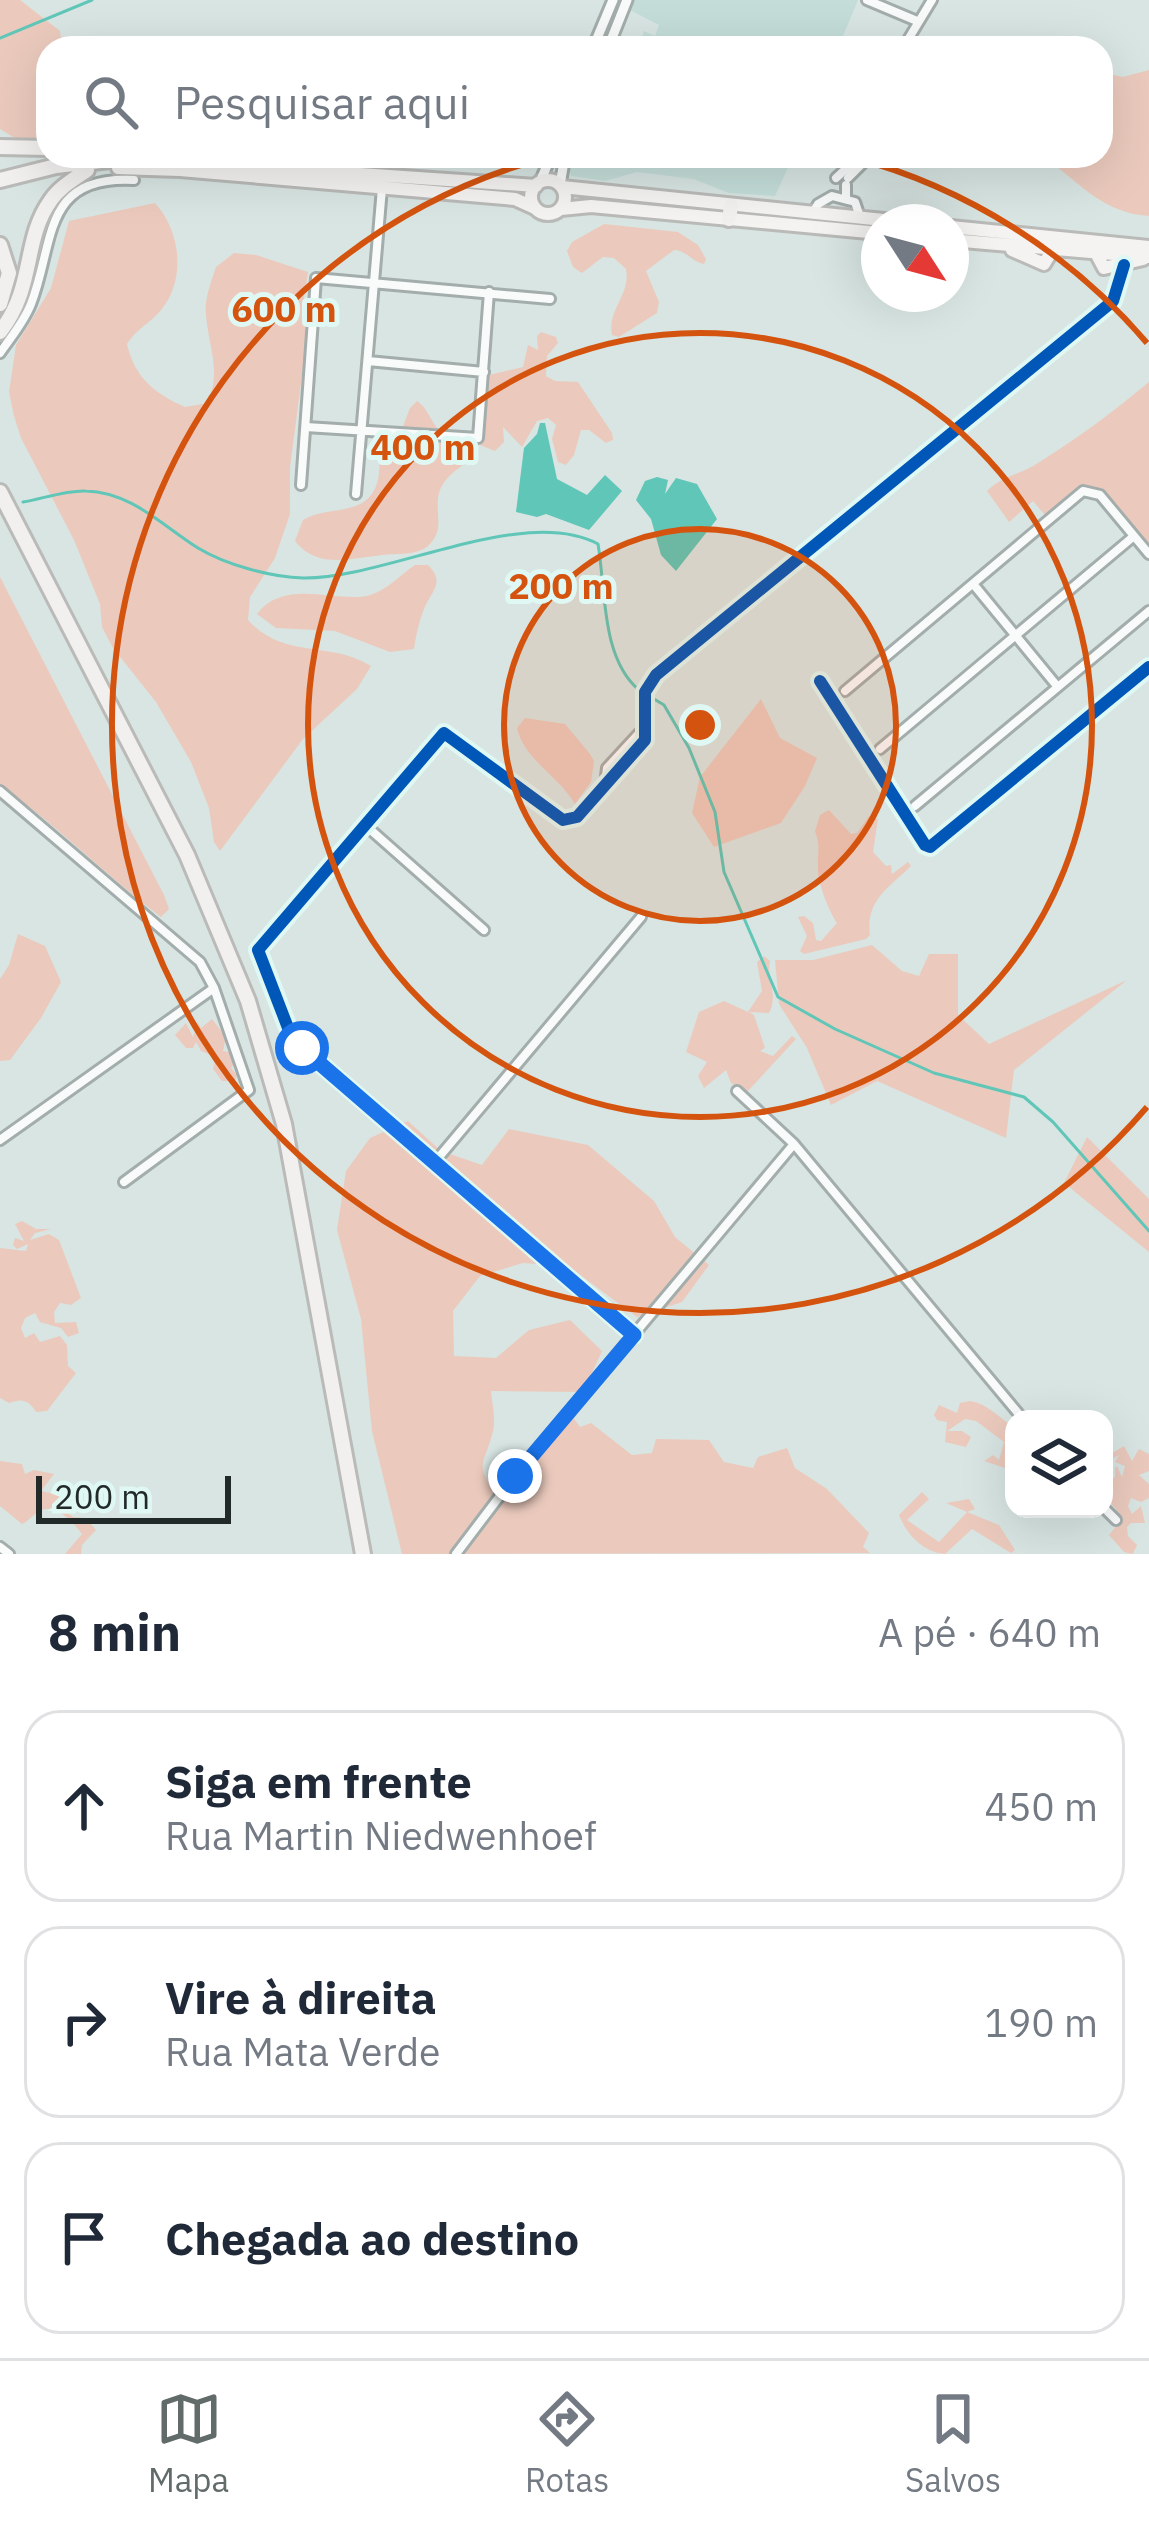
<!DOCTYPE html>
<html lang="pt">
<meta charset="utf-8">
<style>
body{margin:0;font-family:"IBM Plex Sans",sans-serif;background:#f6f6f7;color:#1f2937}
.controls{position:absolute;right:36px;bottom:36px;display:grid;overflow:hidden;border-radius:24px;box-shadow:0 12px 48px #0002}
.controls button{width:108px;height:108px;display:grid;place-items:center;padding:0;border:0;border-bottom:3px solid #e0e1e3;background:#fff;color:#1f2937;font:60px sans-serif}
.compass{position:absolute;left:861px;top:204px;width:108px;height:108px;border-radius:50%;background:#fff;box-shadow:0 12px 48px #0002;rotate:126deg}
.scale{position:absolute;left:36px;bottom:30px;width:195px;box-sizing:border-box;padding-left:12px;border:6px solid #212a28;border-top:0;font-size:33px;line-height:42px;white-space:nowrap;color:#212a28;-webkit-text-stroke:9px #dff8f3;paint-order:stroke}
.stop{position:absolute;width:36px;height:36px;margin:-27px;border:9px solid #1a73e8;border-radius:50%;background:#fff}
.stop.end{background:#1a73e8;border-color:#fff;box-shadow:0 3px 12px #0008}
.list{margin:0;padding:0;list-style:none}
h2{display:flex;justify-content:space-between;align-items:center;height:156px;margin:0;padding:0 48px;font-size:51px}
h2 small{font-size:39px;font-weight:400;color:#747a83}
.list li{display:grid;grid-template-columns:78px 1fr auto;gap:36px;align-items:center;box-sizing:border-box;height:192px;margin:0 24px 24px;padding:0 24px;border:3px solid #e0e1e3;border-radius:36px}
.list b{display:block;font-size:45px;white-space:nowrap}
.list p{margin:0;font-size:39px;white-space:nowrap;color:#747a83}
.list em{font-size:39px;font-style:normal;color:#747a83}
.icon{flex:none;width:66px;height:66px;fill:none;stroke:currentColor;stroke-width:2;stroke-linecap:round;stroke-linejoin:round}
.map{position:relative;flex:none;width:1149px;height:1554px;overflow:hidden}
.search{position:absolute;background:#fff;box-shadow:0 12px 48px #0002;left:36px;right:36px;top:36px;height:132px;display:flex;align-items:center;gap:30px;box-sizing:border-box;padding:0 42px;border-radius:36px;color:#747a83;font-size:45px}
.sheet{height:804px;background:#fff}
nav{display:flex;justify-content:space-around;align-items:center;box-sizing:border-box;height:168px;border-top:3px solid #e0e1e3;background:#fff;font-size:33px;color:#747a83}
nav a{display:grid;justify-items:center;gap:6px}
nav .on{color:#616b69}
.map>svg:first-child{display:block}
.built{fill:#c4ddd8}
.green{fill:#ebcabd}
.water{fill:#5fc6b8}
.lines{fill:none;stroke-linecap:round;stroke-linejoin:round}
.stream{stroke:#5fc6b8;stroke-width:3}
.minor-casing{stroke:#a3adab;stroke-width:14}
.tertiary-casing{stroke:#a3adab;stroke-width:15}
.primary-casing{stroke:#babbb8;stroke-width:18}
.trunk-casing{stroke:#babbb8;stroke-width:20}
.minor{stroke:#f9fbfb;stroke-width:8}
.tertiary{stroke:#f9fbfb;stroke-width:9}
.primary{stroke:#f4f3f1;stroke-width:12}
.trunk{stroke:#f2f0ee;stroke-width:14}
.cycleway-casing{stroke:#dff8f3;stroke-width:20}
.cycleway{stroke:#0057b8;stroke-width:12}
.route{stroke:#1a73e8;stroke-width:15}
.ring{fill:none;stroke:#d4540f;stroke-width:6}
.centre{fill:#d4540f;stroke:#dff8f3;stroke-width:6}
.ring-label{font-size:36px;text-anchor:middle;font-weight:bold;fill:#d4540f;stroke:#dff8f3;stroke-width:10;stroke-linejoin:round;paint-order:stroke}
</style>
<div class="map">
<svg width="1149" height="1554" viewBox="0 0 1149 1554">
<rect width="100%" height="100%" fill="#d8e5e2"/>
<!-- built -->
<path class="built" d="M 631,0 L 858,0 L 838,48 L 643,48 L 639,45 L 644,31 L 655,36 L 659,25 L 630,10 Z
M 567,156 L 793,156 L 775,196 L 729,193 L 694,179 L 637,172 L 605,181 L 571,176 Z"/>
<!-- green -->
<path class="green" d="M 0,0 L 20,0 L 60,31 L 62,48 L 48,48 L 48,141 L 18,140 L 0,129 Z
M 1149,70 L 1149,216 C 1102,213 1079,182 1043,156 L 1101,156 L 1101,72 L 1123,77 Z
M 155,203 C 180,230 187,279 161,310 C 151,323 138,327 127,344 C 135,378 154,393 185,407 L 208,403 C 221,369 209,349 206,315 C 204,300 211,282 216,267 L 234,253 L 256,255 L 308,272 L 304,298 L 306,345 L 290,467 L 290,514 L 275,558 L 250,597 L 248,620 C 284,660 328,640 371,666 L 357,689 L 303,739 L 220,851 L 214,842 L 209,808 L 191,762 L 156,702 L 113,648 L 102,627 L 100,604 L 74,540 L 21,438 L 14,416 L 9,392 L 16,345 L 51,288 L 69,221 Z
M 604,224 L 678,232 L 698,245 L 706,259 L 704,264 C 692,262 688,251 674,250 L 646,271 L 659,302 L 657,313 L 619,337 L 612,335 C 607,309 631,295 626,269 L 614,258 L 603,257 L 582,273 L 573,267 L 567,251 L 572,242 Z
M 541,332 L 556,337 L 558,343 L 547,356 L 546,376 L 555,381 L 578,382 L 612,433 L 613,440 L 606,443 L 589,430 L 581,430 L 574,455 L 566,465 L 558,462 L 552,439 L 556,425 L 548,418 L 537,421 L 522,447 L 503,427 L 504,442 L 495,451 L 480,445 L 489,375 L 523,367 L 528,345 L 538,350 L 537,336 Z
M 1149,382 L 1149,545 L 1118,506 L 1096,487 L 1079,487 L 1045,515 L 1033,501 L 1009,522 L 987,491 C 1000,477 1021,474 1038,463 C 1078,438 1113,412 1149,382 Z
M 417,401 C 430,410 431,425 443,433 C 455,442 469,442 479,454 C 464,465 445,474 439,493 C 434,512 446,530 428,546 C 416,556 397,553 382,555 C 352,558 317,570 295,541 L 303,520 C 329,504 368,519 378,480 C 380,471 379,460 381,450 L 399,437 L 410,408 Z
M 415,565 L 428,565 C 446,583 431,591 424,609 C 419,621 416,636 414,649 L 390,652 L 335,631 L 276,628 L 257,614 C 282,582 323,598 357,597 C 381,597 396,578 415,565 Z
M 0,577 L 164,895 L 169,909 L 161,917 C 105,875 57,825 0,785 Z
M 761,699 L 780,738 L 817,758 L 805,786 L 781,823 L 714,847 L 692,813 L 700,777 Z
M 525,718 L 565,724 L 590,754 L 594,761 L 591,782 L 575,804 C 558,775 525,761 517,728 Z
M 829,810 L 851,834 L 857,833 L 869,816 L 878,819 L 873,852 L 886,866 L 891,865 L 892,874 L 908,862 L 911,866 C 890,887 865,900 870,935 L 866,939 L 804,954 L 800,951 L 807,936 L 798,917 L 804,916 L 813,923 L 816,940 L 821,941 L 837,923 C 830,913 818,885 818,869 C 817,852 821,847 815,831 L 820,815 Z
M 18,934 L 45,946 L 61,982 L 41,1018 L 10,1060 L 0,1061 L 0,979 L 9,965 Z
M 872,945 L 902,971 L 919,976 L 929,954 L 958,954 L 958,1015 L 989,1044 L 1127,980 L 1014,1070 L 1006,1138 L 877,1081 L 831,1105 L 807,1048 L 779,1004 L 775,960 L 813,960 Z
M 764,956 L 770,961 C 766,980 779,994 769,1013 L 749,1012 L 754,1015 L 765,1048 L 760,1051 L 773,1056 L 792,1036 L 796,1039 L 748,1091 L 731,1083 L 726,1070 L 704,1088 L 698,1076 L 707,1062 L 686,1052 L 699,1012 L 724,1001 L 748,1012 L 762,991 L 757,962 Z
M 212,1019 L 226,1037 L 223,1051 L 235,1053 L 237,1060 L 231,1068 L 237,1075 L 235,1081 L 222,1081 L 213,1069 L 216,1057 L 201,1051 L 196,1042 L 193,1048 L 186,1048 L 175,1035 L 186,1023 L 193,1037 L 198,1023 L 201,1028 Z
M 408,1121 L 441,1151 L 482,1165 L 509,1129 L 588,1145 L 654,1201 L 675,1237 L 709,1265 L 682,1302 L 637,1317 L 568,1266 L 523,1263 L 480,1276 L 453,1311 L 454,1356 L 496,1358 L 529,1330 L 570,1320 L 602,1351 L 583,1392 L 491,1391 C 492,1403 496,1420 493,1431 C 484,1468 474,1459 496,1497 L 557,1421 L 572,1416 L 580,1427 L 591,1423 L 632,1455 L 652,1453 L 656,1439 L 709,1440 L 724,1462 L 753,1468 L 758,1457 L 787,1448 L 795,1468 L 827,1489 L 869,1533 L 863,1547 L 870,1553 L 402,1554 L 372,1431 L 361,1319 L 337,1230 L 346,1171 L 370,1138 Z
M 1087,1137 L 1149,1199 L 1149,1252 L 1064,1183 Z
M 22,1221 L 36,1229 L 51,1229 L 35,1233 L 30,1240 L 49,1234 L 59,1240 L 81,1298 L 71,1305 L 60,1303 L 54,1312 L 55,1323 L 76,1322 L 79,1333 L 68,1337 L 61,1328 L 40,1322 L 35,1313 L 25,1318 L 21,1328 L 25,1338 L 34,1333 L 40,1342 L 60,1336 L 67,1345 L 68,1366 L 76,1373 L 47,1411 L 36,1412 C 29,1400 22,1398 9,1403 L 0,1398 L 0,1248 L 26,1251 L 28,1244 L 17,1249 L 13,1245 L 15,1238 L 24,1241 L 15,1224 Z
M 970,1401 C 986,1403 999,1417 1012,1426 L 1014,1422 L 1014,1450 L 1007,1446 L 1014,1471 L 984,1461 L 993,1455 L 999,1460 L 1004,1442 L 976,1421 L 965,1419 L 947,1431 L 962,1431 L 971,1437 L 966,1447 L 945,1442 L 947,1422 L 937,1420 L 934,1415 L 939,1405 L 957,1413 L 960,1403 Z
M 1124,1446 L 1132,1461 L 1139,1449 L 1149,1454 L 1149,1471 L 1139,1475 L 1149,1484 L 1149,1498 L 1141,1502 L 1131,1498 L 1128,1506 L 1132,1514 L 1141,1506 L 1145,1523 L 1131,1523 L 1127,1527 L 1128,1536 L 1137,1545 L 1133,1554 L 1124,1552 L 1109,1535 L 1119,1523 L 1116,1509 L 1104,1496 L 1108,1483 L 1115,1477 L 1115,1468 L 1117,1466 L 1122,1477 L 1125,1466 L 1115,1462 L 1119,1455 L 1110,1460 L 1104,1458 Z
M 0,1461 L 22,1464 L 25,1474 L 34,1470 L 54,1474 L 41,1491 L 50,1493 L 70,1488 L 56,1504 L 73,1517 L 86,1518 L 96,1530 L 82,1545 L 81,1554 L 65,1554 L 82,1534 C 76,1526 56,1501 40,1511 C 33,1514 29,1521 22,1524 L 0,1506 Z
M 922,1492 L 929,1499 L 907,1520 L 939,1542 L 967,1512 L 946,1503 L 969,1499 L 975,1509 L 967,1512 L 999,1525 L 1015,1550 L 1011,1553 L 972,1529 L 945,1554 C 923,1552 907,1535 899,1515 Z"/>
<!-- water -->
<path class="water" d="M 540,423 L 545,423 L 557,479 L 587,495 L 605,475 L 622,491 L 589,530 L 546,514 L 537,517 L 516,512 L 524,448 L 537,434 Z
M 657,477 L 668,480 L 665,494 L 676,478 L 697,484 L 717,519 L 676,571 L 661,555 L 651,519 L 636,500 L 645,481 Z"/>
<g class="lines">
<!-- stream -->
<path class="stream" d="M 0,38 L 92,0
M 23,502 C 42,499 66,490 86,491 C 131,492 163,526 198,548 C 226,565 271,577 303,578 C 387,579 523,504 598,544 C 606,591 601,658 639,690
M 649,696 L 664,705 L 689,748 L 715,812 L 724,872 L 778,997 L 835,1029 L 934,1073 L 1024,1097 L 1053,1122 L 1149,1231"/>
<defs>
<path id="minor" d="M 867,0 L 917,21
M 903,48 L 932,0
M 836,178 L 860,156
M 848,178 L 870,156
M 846,185 L 846,198
M 812,214 L 818,204 L 832,196 L 855,202 L 860,217
M 0,353 C 11,337 24,322 31,304 C 55,243 41,175 134,180
M 368,361 L 484,372
M 306,427 L 478,438 L 489,292
M 301,485 L 316,278 L 550,299
M 356,494 L 382,188
M 974,585 L 1057,686
M 820,681 L 925,845 L 930,847 L 1149,667
M 845,691 L 1083,491 L 1100,495 L 1149,554
M 880,749 L 1134,536
M 611,782 L 606,776 L 607,768 L 643,729
M 0,791 L 200,962 L 214,988 L 249,1090 L 124,1182
M 915,806 L 1149,611
M 364,824 L 484,930
M 737,1091 L 794,1144 L 1023,1419
M 0,1140 L 214,988
M 434,1163 L 641,917
M 634,1335 L 302,1048 L 290,1033 L 258,950 L 444,733 L 563,820 L 577,817 L 645,740 L 645,692 L 656,675 L 1113,301 L 1124,265
M 1104,1508 L 1116,1520
M 0,1547 L 9,1554
M 456,1554 L 515,1476 L 794,1144"/>
<path id="tertiary" d="M 593,48 L 613,0
M 608,48 L 627,0
M 540,182 L 551,156
M 560,185 L 565,156"/>
<path id="primary" d="M 184,162 L 536,186
M 118,168 L 180,170 L 515,199 L 535,208
M531 197a17 17 0 1 1 34 0a17 17 0 1 1-34 0Z
M 562,187 L 903,222
M 561,209 L 591,206 L 879,233
M 951,227 L 1149,247
M 951,240 L 1149,257
M 1012,250 L 1044,264 L 1053,249
M 1096,253 L 1104,268 L 1143,259"/>
<path id="trunk" d="M 0,147 L 48,148
M 0,180 L 56,166 L 119,159
M 729,219 L 731,206
M 0,245 L 9,273 L 0,304
M 0,332 C 36,286 22,240 51,200 C 60,187 74,179 87,170
M 0,492 L 187,855 L 248,1001 L 284,1124 L 363,1554"/>
</defs>
<!-- minor casing -->
<use href="#minor" class="minor-casing"/>
<!-- tertiary casing -->
<use href="#tertiary" class="tertiary-casing"/>
<!-- primary casing -->
<use href="#primary" class="primary-casing"/>
<!-- trunk casing -->
<use href="#trunk" class="trunk-casing"/>
<!-- minor -->
<use href="#minor" class="minor"/>
<!-- tertiary -->
<use href="#tertiary" class="tertiary"/>
<!-- primary -->
<use href="#primary" class="primary"/>
<!-- trunk -->
<use href="#trunk" class="trunk"/>
<defs>
<path id="cycleway" d="M 820,681 L 925,845 L 930,847 L 1149,667
M 634,1335 L 302,1048 L 290,1033 L 258,950 L 444,733 L 563,820 L 577,817 L 645,740 L 645,692 L 656,675 L 1113,301 L 1124,265"/>
</defs>
<!-- cycleway casing -->
<use href="#cycleway" class="cycleway-casing"/>
<!-- cycleway -->
<use href="#cycleway" class="cycleway"/>
</g>
<g class="lines">
<!-- route -->
<path class="route" d="M 302,1048 L 634,1335 L 515,1476"/>
</g>
<!-- distance rings -->
<circle cx="700" cy="725" r="196" fill="#d4540f" fill-opacity=".12"/>
<g class="ring">
<circle cx="700" cy="725" r="196"/>
<circle cx="700" cy="725" r="392"/>
<path d="M1147 1107A588 588 0 1 1 548 157M852 157A588 588 0 0 1 1147 343"/>
</g>
<circle cx="700" cy="725" r="18" class="centre"/>
<g class="ring-label">
<text x="284" y="322">600 m</text>
<text x="423" y="460">400 m</text>
<text x="561" y="599">200 m</text>
</g>
</svg>
<div class="controls">
<button><svg class="icon" aria-label="layers" viewBox="0 0 24 24"><path d="M12 4l9 5-9 5-9-5zM3 14l9 5 9-5"/></svg></button>
</div>
<svg class="compass" viewBox="-18 -18 36 36"><path d="M0-13l5 13h-10z" fill="#e53935"/><path d="M0 13l5-13h-10z" fill="#747a83"/></svg>
<div class="scale">200 m</div>
<div class="stop" style="left:302px;top:1048px"></div>
<div class="stop end" style="left:515px;top:1476px"></div>
<div class="search"><svg class="icon" aria-label="search" viewBox="0 0 24 24"><circle cx="10" cy="10" r="6"/><path d="M15 15l6 6"/></svg>Pesquisar aqui</div>
</div>
<section class="sheet">
<h2>8 min<small>A pé · 640 m</small></h2>
<ul class="list">
<li><svg class="icon" aria-label="ahead" viewBox="0 0 24 24"><path d="M12 20V5M6 11l6-6 6 6"/></svg><div><b>Siga em frente</b><p>Rua Martin Niedwenhoef</p></div><em>450 m</em></li>
<li><svg class="icon" aria-label="right" viewBox="0 0 24 24"><path d="M7 20v-9h11M14 6l5 5-5 5"/></svg><div><b>Vire à direita</b><p>Rua Mata Verde</p></div><em>190 m</em></li>
<li><svg class="icon" aria-label="arrive" viewBox="0 0 24 24"><path d="M6 21V4h12l-3 4 3 4H6"/></svg><div><b>Chegada ao destino</b></div></li>
</ul>
</section>
<nav>
<a class="on"><svg class="icon" aria-label="map" viewBox="0 0 24 24"><path d="M3 6l6-2 6 2 6-2v14l-6 2-6-2-6 2zM9 4v14M15 6v14"/></svg>Mapa</a>
<a><svg class="icon" aria-label="directions" viewBox="0 0 24 24"><path d="M12 3l9 9-9 9-9-9zM9 14v-3h6M13 9l2 2-2 2"/></svg>Rotas</a>
<a><svg class="icon" aria-label="saved" viewBox="0 0 24 24"><path d="M7 4h10v16l-5-4-5 4z"/></svg>Salvos</a>
</nav>
